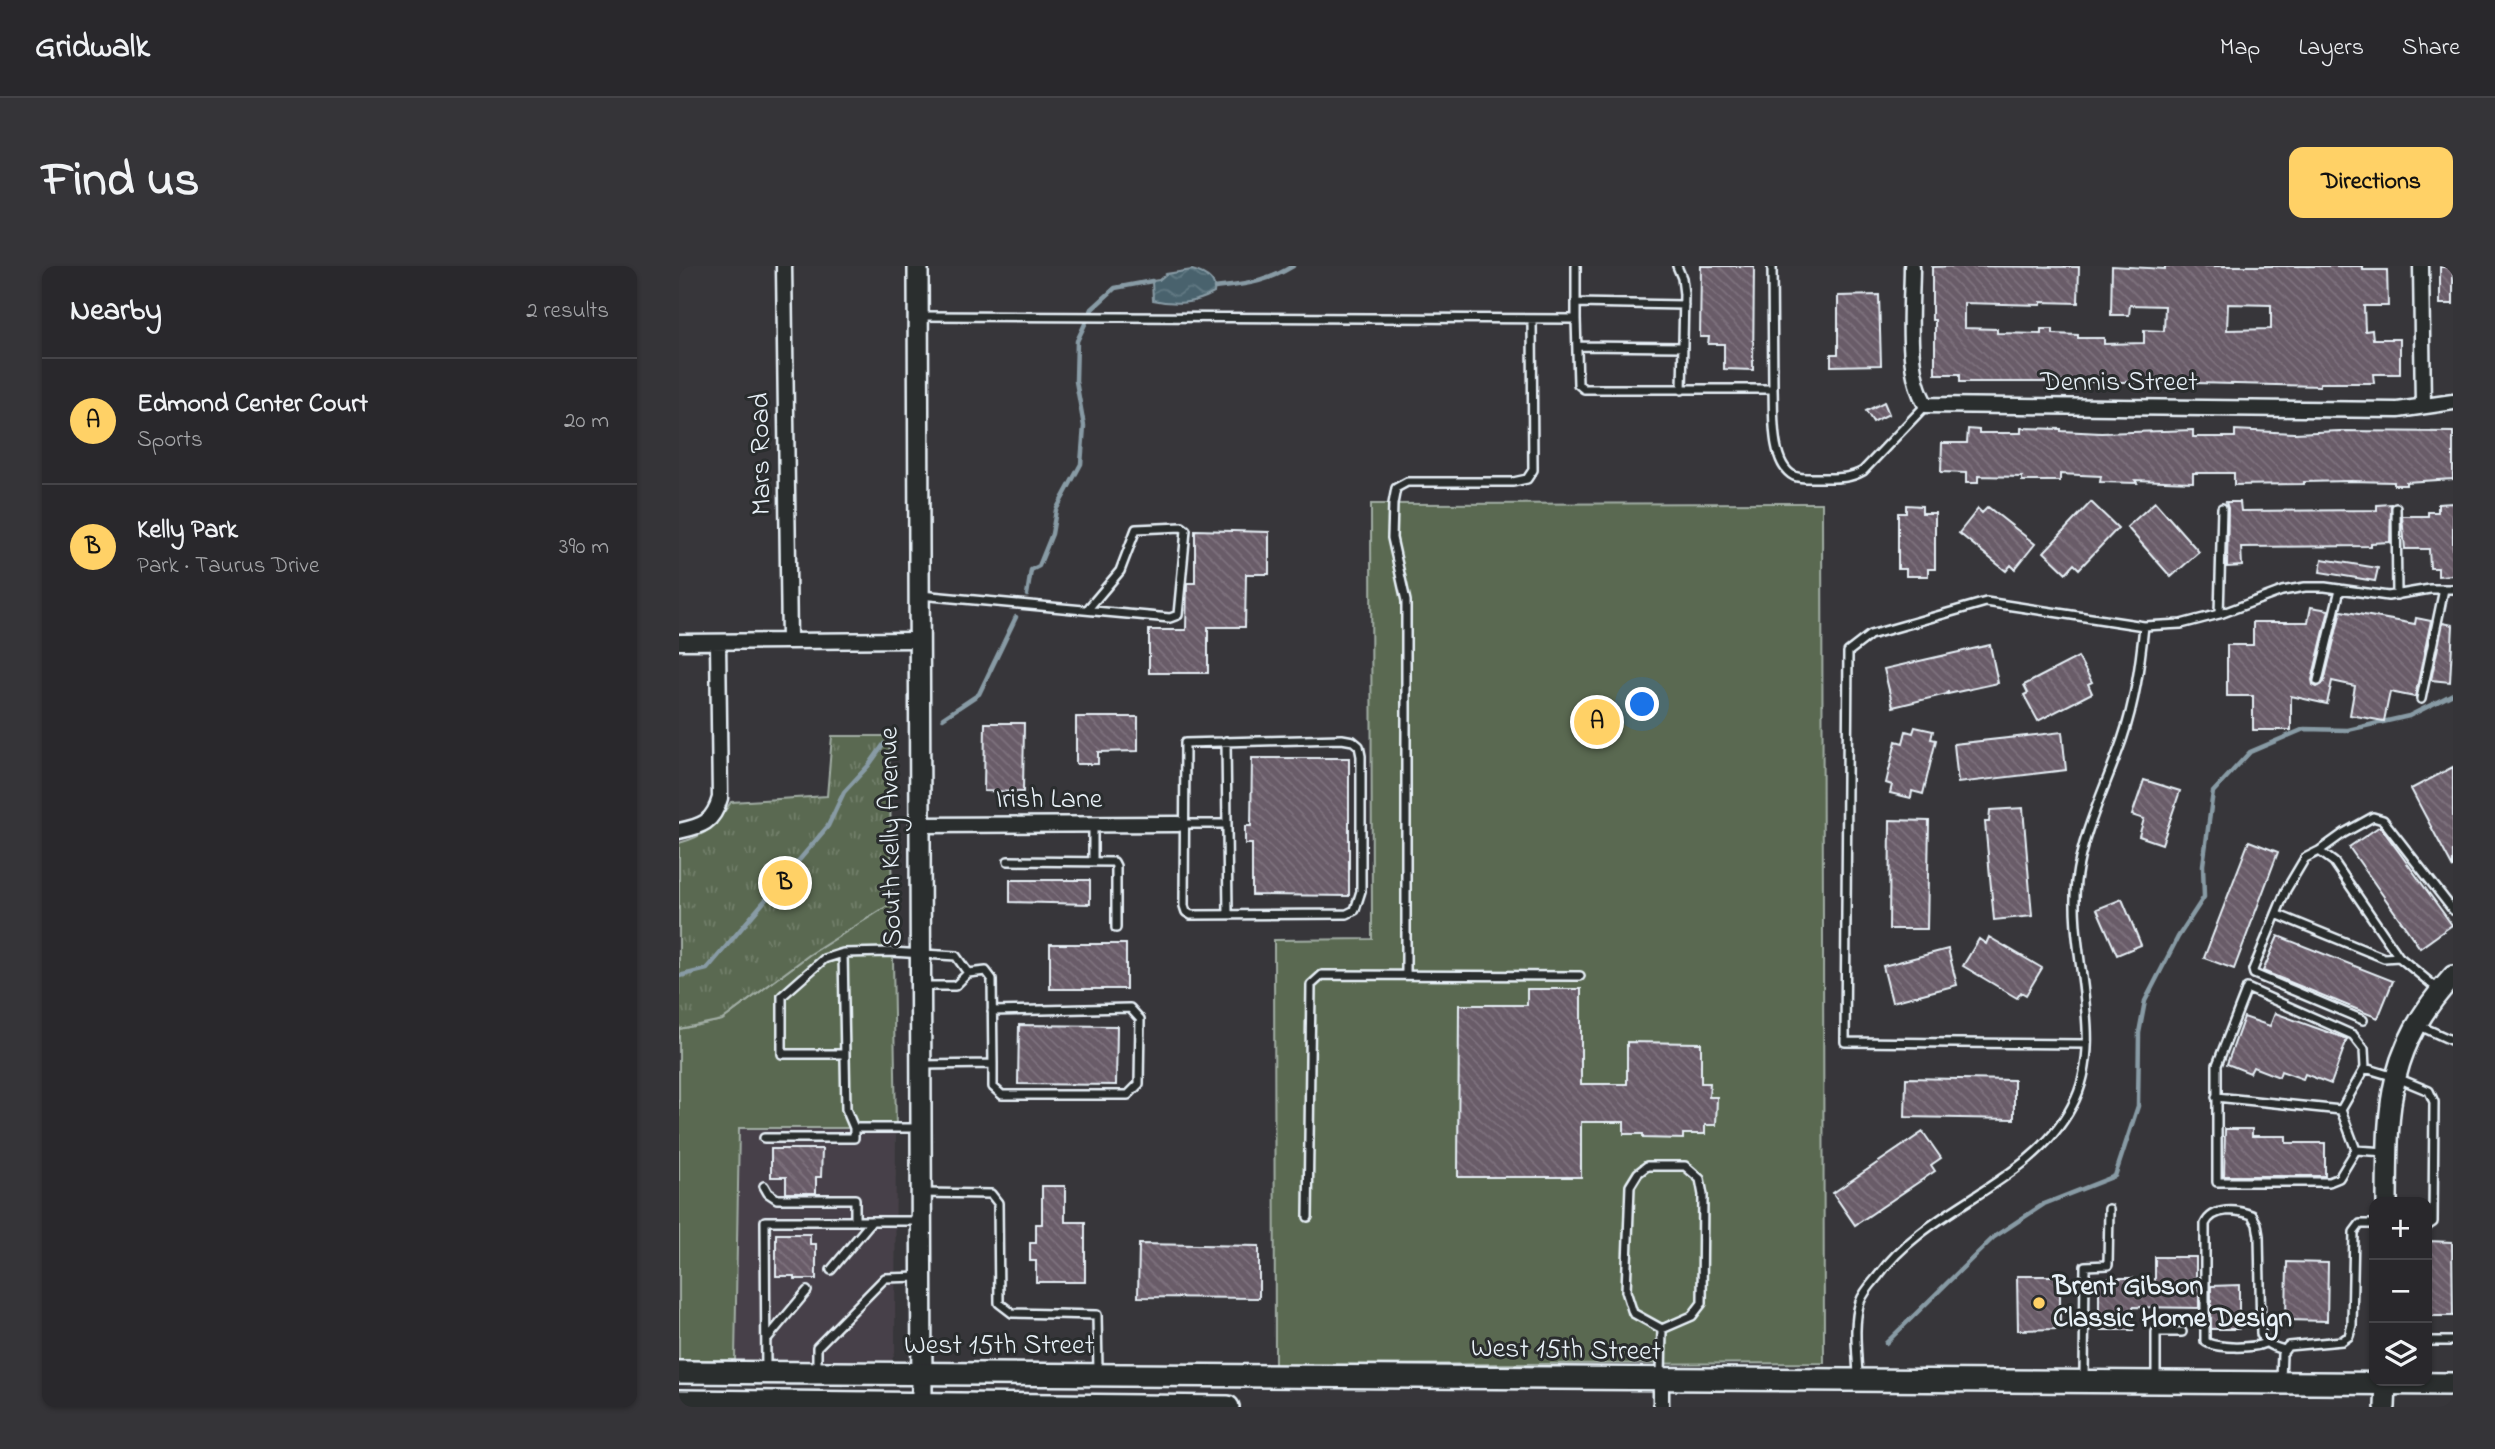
<!DOCTYPE html>
<meta charset="utf-8">
<style>
body{margin:0;font-family:"Indie Flower",sans-serif;background:#353438;color:#f1f3f6}
.controls{position:absolute;right:21px;bottom:21px;display:grid;overflow:hidden;border-radius:14px;box-shadow:0 2px 5px #0004}
.controls button{width:63px;height:63px;display:grid;place-items:center;padding:0;border:0;border-bottom:2px solid #454448;background:#29282c;color:#f1f3f6;font:35px sans-serif}
.you{position:absolute;left:964px;top:439px;width:24px;height:24px;margin:-18px;border:5px solid #fff;border-radius:50%;background:#1a73e8;box-shadow:0 0 0 10px #1a73e833}
.badge{display:grid;place-items:center;width:46px;height:46px;border-radius:50%;background:#ffd166;color:#111;font-size:23px;font-weight:700}
.pin{position:absolute;translate:-50% -50%;border:4px solid #fff;box-shadow:0 2px 7px #0006}
.list{margin:0;padding:0;list-style:none}
h2{display:flex;justify-content:space-between;align-items:center;height:91px;margin:0;padding:0 28px;font-size:30px}
h2 small{font-size:23px;font-weight:400;color:#a5a6a9}
.list li{display:grid;grid-template-columns:46px 1fr auto;gap:21px;align-items:center;box-sizing:border-box;height:126px;padding:0 28px;border-top:2px solid #454448}
.list b{display:block;font-size:26px;white-space:nowrap}
.list p{margin:0;font-size:23px;white-space:nowrap;color:#a5a6a9}
.list em{font-size:23px;font-style:normal;color:#a5a6a9}
.icon{flex:none;width:38px;height:38px;fill:none;stroke:currentColor;stroke-width:2;stroke-linecap:round;stroke-linejoin:round}
.map{position:relative;flex:none;width:1774px;height:1141px;overflow:hidden;border-radius:14px}
header{display:flex;align-items:center;gap:42px;box-sizing:border-box;height:98px;padding:0 35px;background:#29282c;border-bottom:2px solid #454448}
header strong{font-size:33px}
nav{display:flex;gap:38px;margin-inline-start:auto;font-size:24px}
.intro{display:flex;align-items:center;justify-content:space-between;box-sizing:border-box;height:168px;padding:0 42px}
h1{margin:0;font-size:49px}
.button{padding:18px 32px;border-radius:14px;background:#ffd166;color:#111;font-size:24px;font-weight:700}
main{display:flex;gap:42px;padding:0 42px}
aside{flex:1;background:#29282c;border-radius:14px;box-shadow:0 2px 5px #0004}
.map>svg:first-child{display:block}
.built{fill:#464148}
.green{fill:#5a6951;stroke:#a1ada4;stroke-width:2}
.park{fill:url(#park-tufts);stroke:#a1ada4;stroke-width:2}
.water{fill:url(#water-waves);stroke:#889ba5;stroke-width:2}
.lines{fill:none;stroke-linecap:round;stroke-linejoin:round}
.stream{stroke:#889ba5;stroke-width:4.5}
.building{fill:url(#building-back-hatch);stroke:#e8f1f8;stroke-width:2;fill-rule:evenodd}
.lane-casing{stroke:#e8f1f8;stroke-width:12}
.street-casing{stroke:#e8f1f8;stroke-width:19}
.secondary-casing{stroke:#e8f1f8;stroke-width:24}
.primary-casing{stroke:#e8f1f8;stroke-width:26}
.lane{stroke:#2a2d2e;stroke-width:7}
.street{stroke:#2a2d2e;stroke-width:14}
.secondary{stroke:#2a2d2e;stroke-width:19}
.primary{stroke:#2a2d2e;stroke-width:21}
.poi-dot{fill:#ffd166;stroke:#2a2d2e;stroke-width:2.5}
.labels{text-anchor:middle;dominant-baseline:central;stroke-width:6;stroke-linejoin:round;paint-order:stroke}
.street-label{font-size:28px;fill:#e8f1f8;stroke:#2a2d2e}
.poi-label{font-size:28px;font-weight:bold;fill:#e8f1f8;stroke:#2a2d2e;text-anchor:start}
</style>
<header>
<strong>Gridwalk</strong>
<nav><a>Map</a><a>Layers</a><a>Share</a></nav>
</header>
<div class="intro"><h1>Find us</h1><a class="button">Directions</a></div>
<main>
<aside>
<h2>Nearby<small>2 results</small></h2>
<ul class="list">
<li><span class="badge">A</span><div><b>Edmond Center Court</b><p>Sports</p></div><em>20 m</em></li>
<li><span class="badge">B</span><div><b>Kelly Park</b><p>Park · Taurus Drive</p></div><em>390 m</em></li>
</ul>
</aside>
<div class="map">
<svg width="1774" height="1141" viewBox="0 0 1774 1141">
<defs>
<pattern id="park-tufts" width="24" height="20" patternUnits="userSpaceOnUse" patternTransform="scale(1.75)"><rect width="24" height="20" fill="#5a6951"/><path d="M3 7l-1-3M5 7V3M7 7l1-3M15 17l-1-3M17 17v-4M19 17l1-3" fill="none" stroke="#727f6b"/></pattern>
<pattern id="water-waves" width="16" height="10" patternUnits="userSpaceOnUse" patternTransform="scale(1.75)"><rect width="16" height="10" fill="#48626d"/><path d="M0 5q4-4 8 0t8 0" fill="none" stroke="#627983"/></pattern>
<pattern id="building-back-hatch" width="6" height="6" patternUnits="userSpaceOnUse" patternTransform="scale(1.75)"><rect width="6" height="6" fill="#695b68"/><path d="M-1 5l2 2M0 0l6 6M5-1l2 2" fill="none" stroke="#7e737e"/></pattern>
</defs>
<rect width="100%" height="100%" fill="#37363a"/>
<filter id="ink" filterUnits="userSpaceOnUse"><feTurbulence type="fractalNoise" baseFrequency=".0143" numOctaves="2"/><feDisplacementMap in="SourceGraphic" scale="14" xChannelSelector="R" yChannelSelector="G"/><feConvolveMatrix kernelMatrix="1 2 1 2 8 2 1 2 1" color-interpolation-filters="sRGB"/></filter>
<g filter="url(#ink)">
<!-- built -->
<path class="built" d="M 60,861 L 217,862 L 216,1086 L 213,1094 L 56,1094 Z"/>
<!-- green -->
<path class="green" d="M 1143,237 L 1145,1097 L 596,1099 L 595,674 L 693,673 L 692,238 Z
M 213,637 L 217,862 L 60,862 L 56,1094 L 0,1094 L 0,763 L 43,754 L 130,689 Z"/>
<!-- park -->
<path class="park" d="M 153,470 L 210,470 L 213,637 L 130,689 L 43,754 L 0,763 L 0,577 C 27,570 37,559 52,536 L 148,530 Z"/>
<!-- water -->
<path class="water" d="M 513,4 C 524,7 538,13 535,27 C 515,38 496,39 474,34 L 473,15 L 480,14 L 487,8 Z"/>
<g class="lines">
<!-- stream -->
<path class="stream" d="M 536,22 C 568,18 586,17 614,0
M 348,329 L 352,304 L 360,300 L 373,268 L 377,244 L 402,198 L 405,160 L 397,115 L 398,75 L 413,43 L 436,22 L 473,15
M 264,452 L 300,428 L 337,351
M 0,710 L 28,703 L 149,560 L 165,526 L 190,499 L 205,478
M 1207,1077 L 1315,971 L 1365,938 L 1436,910 L 1459,840 L 1460,767 L 1466,735 L 1499,671 L 1525,631 L 1524,599 L 1534,526 L 1571,486 L 1625,463 L 1669,464 L 1730,450 L 1774,428"/>
</g>
<!-- building -->
<path class="building" d="M 1022,0 L 1075,0 L 1074,104 L 1045,103 L 1045,78 L 1029,78 L 1030,71 L 1021,71 Z
M 1276,0 L 1400,1 L 1399,37 L 1362,36 L 1362,39 L 1285,37 L 1285,62 L 1318,63 L 1318,67 L 1362,68 L 1362,63 L 1374,63 L 1374,68 L 1399,69 L 1399,72 L 1425,72 L 1425,78 L 1465,77 L 1465,64 L 1485,65 L 1486,40 L 1451,39 L 1450,49 L 1432,49 L 1433,0 L 1486,3 L 1486,0 L 1684,0 L 1684,4 L 1708,4 L 1709,40 L 1685,40 L 1686,65 L 1693,64 L 1694,73 L 1721,73 L 1721,108 L 1694,108 L 1695,117 L 1641,117 L 1641,120 L 1475,116 L 1281,116 L 1281,108 L 1256,108 L 1256,54 L 1253,54 L 1253,1 ZM 1549,38 L 1592,39 L 1592,63 L 1548,64 Z
M 1761,1 L 1774,1 L 1774,38 L 1761,38 Z
M 1200,29 L 1202,99 L 1152,100 L 1152,88 L 1159,88 L 1159,30 Z
M 1205,136 L 1210,148 L 1194,156 L 1187,145 Z
M 1342,162 L 1382,163 L 1382,165 L 1422,167 L 1514,164 L 1514,171 L 1556,171 L 1556,164 L 1615,167 L 1661,165 L 1774,166 L 1774,213 L 1727,216 L 1727,219 L 1715,219 L 1715,216 L 1671,215 L 1625,216 L 1625,218 L 1555,219 L 1555,207 L 1514,207 L 1514,216 L 1456,214 L 1458,217 L 1421,216 L 1422,210 L 1381,208 L 1381,215 L 1343,215 L 1343,211 L 1299,210 L 1299,217 L 1287,217 L 1287,207 L 1262,206 L 1263,177 L 1288,177 L 1289,163 L 1300,164 L 1300,167 L 1342,167 Z
M 1412,236 L 1439,262 L 1400,303 L 1395,298 L 1387,307 L 1365,286 Z
M 1476,236 L 1520,286 L 1492,311 L 1448,261 Z
M 1547,236 L 1561,236 L 1562,245 L 1698,244 L 1698,239 L 1712,238 L 1711,276 L 1692,277 L 1692,280 L 1562,281 L 1563,300 L 1548,301 L 1549,242 Z
M 1774,237 L 1774,309 L 1759,310 L 1759,302 L 1751,302 L 1750,283 L 1726,283 L 1723,250 L 1749,250 L 1749,246 L 1759,246 L 1759,238 Z
M 1227,239 L 1243,240 L 1243,247 L 1256,247 L 1256,303 L 1249,303 L 1249,310 L 1227,310 L 1227,303 L 1219,303 L 1219,247 L 1227,247 Z
M 1309,241 L 1356,278 L 1336,303 L 1332,299 L 1327,305 L 1280,267 L 1299,243 L 1303,247 Z
M 516,264 L 590,266 L 590,308 L 567,308 L 566,361 L 529,361 L 529,407 L 470,407 L 470,364 L 507,364 L 508,317 L 516,317 Z
M 1643,293 L 1699,302 L 1696,315 L 1641,306 Z
M 1632,341 L 1650,344 L 1633,414 L 1634,419 L 1638,421 L 1645,416 L 1662,345 L 1736,358 L 1737,352 L 1752,355 L 1736,431 L 1711,426 L 1705,455 L 1671,449 L 1676,420 L 1653,415 L 1648,438 L 1612,430 L 1612,464 L 1574,464 L 1574,430 L 1548,430 L 1548,379 L 1574,379 L 1574,356 L 1629,356 Z
M 1764,357 L 1774,359 L 1771,416 L 1752,414 Z
M 1311,379 L 1319,417 L 1269,428 L 1269,425 L 1268,428 L 1214,441 L 1205,403 Z
M 1399,391 L 1413,416 L 1409,418 L 1413,427 L 1359,455 L 1345,429 L 1349,427 L 1345,419 Z
M 397,451 L 459,451 L 459,485 L 419,486 L 419,498 L 397,498 Z
M 306,457 L 345,457 L 344,526 L 305,525 Z
M 1236,461 L 1254,465 L 1252,473 L 1257,474 L 1244,528 L 1233,525 L 1232,532 L 1211,527 L 1213,519 L 1207,517 L 1217,475 L 1224,477 L 1227,465 L 1234,467 Z
M 1383,466 L 1387,504 L 1279,517 L 1275,478 Z
M 573,492 L 670,492 L 670,630 L 573,629 L 573,578 L 566,578 L 566,560 L 572,560 Z
M 1774,501 L 1774,602 L 1732,523 Z
M 1465,514 L 1501,525 L 1483,578 L 1460,570 L 1465,553 L 1453,549 Z
M 1344,542 L 1353,650 L 1315,654 L 1306,556 L 1310,556 L 1311,544 Z
M 1211,554 L 1250,555 L 1248,663 L 1210,663 Z
M 1701,560 L 1773,659 L 1741,682 L 1670,581 Z
M 1570,575 L 1599,586 L 1555,703 L 1525,692 Z
M 331,614 L 411,614 L 411,638 L 331,636 Z
M 1443,633 L 1462,679 L 1438,689 L 1418,643 Z
M 1599,670 L 1714,715 L 1699,752 L 1584,705 Z
M 1310,671 L 1363,702 L 1347,729 L 1342,726 L 1338,732 L 1284,700 L 1300,673 L 1307,678 Z
M 371,678 L 447,678 L 447,723 L 371,723 Z
M 1269,683 L 1278,719 L 1213,736 L 1204,700 Z
M 848,723 L 902,723 L 902,818 L 948,818 L 948,776 L 1022,777 L 1022,817 L 1031,817 L 1030,831 L 1038,831 L 1037,859 L 1026,859 L 1026,868 L 1004,868 L 1004,873 L 964,872 L 964,868 L 945,868 L 945,856 L 902,856 L 902,911 L 779,911 L 780,739 L 848,739 Z
M 1596,747 L 1668,773 L 1652,818 L 1626,808 L 1624,813 L 1602,805 L 1600,811 L 1574,801 L 1571,807 L 1548,798 L 1565,751 L 1591,760 Z
M 340,759 L 438,760 L 437,819 L 339,818 Z
M 1227,812 L 1335,814 L 1335,853 L 1226,851 Z
M 1546,863 L 1573,863 L 1573,870 L 1607,870 L 1607,877 L 1646,877 L 1646,910 L 1545,910 Z
M 1244,866 L 1262,892 L 1252,899 L 1256,905 L 1176,959 L 1154,927 Z
M 92,883 L 143,883 L 142,911 L 137,911 L 137,927 L 107,927 L 107,911 L 92,911 Z
M 363,920 L 386,920 L 386,956 L 406,956 L 406,1016 L 357,1016 L 357,995 L 351,995 L 351,977 L 357,977 L 357,958 L 363,958 Z
M 97,968 L 131,968 L 131,978 L 137,978 L 137,1013 L 115,1013 L 115,1010 L 97,1010 Z
M 1748,975 L 1773,976 L 1774,1050 L 1748,1050 Z
M 460,978 L 580,980 L 580,1032 L 459,1031 Z
M 1476,991 L 1517,991 L 1517,1020 L 1520,1020 L 1520,1042 L 1454,1041 L 1454,1064 L 1420,1064 L 1420,1012 L 1454,1012 L 1454,1020 L 1476,1021 Z
M 1608,996 L 1649,997 L 1648,1055 L 1607,1054 Z
M 1338,1010 L 1381,1010 L 1381,1063 L 1339,1064 Z
M 1560,1019 L 1560,1063 L 1532,1063 L 1532,1020 Z"/>
<g class="lines">
<defs>
<path id="lane" d="M 897,0 L 897,53
M 998,0 L 1003,12 L 1005,28 L 1003,124
M 1093,0 L 1094,123
M 897,37 L 1005,39
M 240,50 L 897,53 L 899,118 L 905,123 L 1094,123 C 1095,146 1091,198 1115,210 C 1122,213 1134,212 1142,212 C 1157,212 1170,213 1184,205 L 1247,139
M 898,80 L 1004,81
M 1717,242 L 1718,329
M 241,329 L 491,352 L 499,349 L 507,264 L 503,261 L 457,263 L 441,305 L 408,344
M 1540,348 L 1543,242
M 1639,415 L 1661,323
M 1742,433 L 1765,323
M 663,473 L 674,475 L 680,480 L 682,490 L 682,625 L 676,644 L 668,648 L 512,649 L 507,646 L 505,640 L 506,477 Z
M 547,475 L 549,648
M 500,558 L 548,558
M 414,559 L 414,596
M 1640,585 L 1665,567 L 1694,551 L 1704,554 L 1774,644
M 329,595 L 435,596 L 437,600 L 437,662
M 1597,648 L 1705,692 L 1720,691
M 164,687 L 145,693 L 103,730 L 103,788 L 166,788
M 727,708 L 727,335 L 713,272 L 714,238 L 717,222 L 728,216 L 834,216 L 848,213 L 854,204 L 853,53
M 313,745 L 451,742 L 461,753 L 460,818 L 449,829 L 323,829 L 314,821 L 314,798
M 1684,754 L 1575,708 L 1574,704 L 1607,624 L 1626,592 L 1640,585 L 1655,596 L 1720,691 L 1760,724
M 1741,760 L 1774,775
M 1407,778 L 1166,776 L 1169,386 L 1191,369 L 1307,336 L 1465,360
M 243,799 L 314,798 L 313,713 L 307,705 L 289,707
M 1537,831 L 1662,844
M 175,862 L 167,843 L 164,687 L 212,686 L 277,690 L 289,707 L 276,720 L 243,720
M 85,872 L 175,872 L 175,862 L 242,862
M 1677,884 L 1662,844 L 1686,802
M 1707,886 L 1677,884 L 1660,912 L 1650,916 L 1538,916 L 1538,799 L 1568,722 L 1674,769 L 1685,783 L 1686,802 L 1716,811 L 1750,825 L 1755,836 L 1754,956 L 1748,960
M 85,920 L 89,927 L 98,933 L 176,933 L 176,955
M 243,927 L 312,928 L 319,937 L 320,1037 L 333,1047 L 418,1049 L 419,1105
M 629,951 L 632,719 L 643,709 L 901,710
M 152,1004 L 193,955
M 87,1074 L 128,1025
M 1748,1075 L 1774,1075
M 1587,1076 C 1578,1083 1534,1083 1526,1075 L 1526,958 C 1534,941 1558,943 1573,949 L 1578,958 L 1580,970 L 1582,1068 C 1586,1079 1595,1081 1605,1084
M 138,1104 L 138,1081 L 206,1012 L 242,1011
M 87,1106 L 86,955 L 242,955
M 982,1110 L 983,1063 L 954,1047 L 947,1025 L 951,920 L 959,907 L 968,900 L 1006,900 L 1021,913 L 1024,929 L 1023,1037 L 1013,1050 L 983,1063
M 1179,1110 C 1178,1086 1174,1058 1181,1036 C 1184,1027 1193,1017 1199,1010 C 1250,939 1352,919 1393,840 C 1429,775 1389,687 1397,615 C 1403,567 1427,520 1443,474 C 1456,436 1461,399 1465,360 L 1502,358 L 1544,347 L 1603,325 L 1626,321 L 1646,321 L 1709,330 L 1751,323 L 1774,323
M 1405,1111 L 1406,1000 L 1429,999 L 1430,943
M 1477,1112 L 1477,1066 L 1503,1066
M 1602,1114 L 1603,1088 L 1609,1080 L 1663,1075 L 1670,1070 L 1673,1059 L 1675,966 L 1681,958 L 1695,958"/>
<path id="street" d="M 105,0 L 110,375
M 1233,0 C 1233,42 1225,103 1247,139 L 1719,144 L 1774,136
M 1742,0 L 1744,140
M 0,376 L 239,374
M 240,559 L 499,558
M 0,565 C 23,560 34,557 41,532 L 39,376
M 982,1114 L 982,1141"/>
<path id="secondary" d="M 239,0 L 243,1141
M 1708,936 C 1709,842 1706,784 1774,710
M 1706,1141 L 1707,1115"/>
<path id="primary" d="M 0,1106 L 1774,1118
M 0,1135 L 549,1141"/>
</defs>
<!-- lane casing -->
<use href="#lane" class="lane-casing"/>
<!-- street casing -->
<use href="#street" class="street-casing"/>
<!-- secondary casing -->
<use href="#secondary" class="secondary-casing"/>
<!-- primary casing -->
<use href="#primary" class="primary-casing"/>
<!-- lane -->
<use href="#lane" class="lane"/>
<!-- street -->
<use href="#street" class="street"/>
<!-- secondary -->
<use href="#secondary" class="secondary"/>
<!-- primary -->
<use href="#primary" class="primary"/>
</g>
</g>
<!-- markers -->
<circle class="poi-dot" cx="1360" cy="1037" r="7"/>
<g class="labels">
<!-- street labels -->
<g class="street-label">
<text x="1440" y="117">Dennis Street</text>
<text transform="translate(83 188) rotate(-91)">Mars Road</text>
<text x="370" y="534">Irish Lane</text>
<text transform="translate(213 571) rotate(-91)">South Kelly Avenue</text>
<text x="320" y="1080">West 15th Street</text>
<text transform="translate(887 1085) rotate(1)">West 15th Street</text>
</g>
<!-- poi labels -->
<g class="poi-label">
<text x="1374" y="1021">Brent Gibson<tspan x="1374" dy="32">Classic Home Design</tspan></text>
</g>
</g>
</svg>
<div class="controls">
<button>+</button>
<button>−</button>
<button><svg class="icon" aria-label="layers" viewBox="0 0 24 24"><path d="M12 4l9 5-9 5-9-5zM3 14l9 5 9-5"/></svg></button>
</div>
<div class="you"></div>
<div class="pin badge" style="left:918px;top:456px">A</div>
<div class="pin badge" style="left:106px;top:617px">B</div>
</div>
</main>
